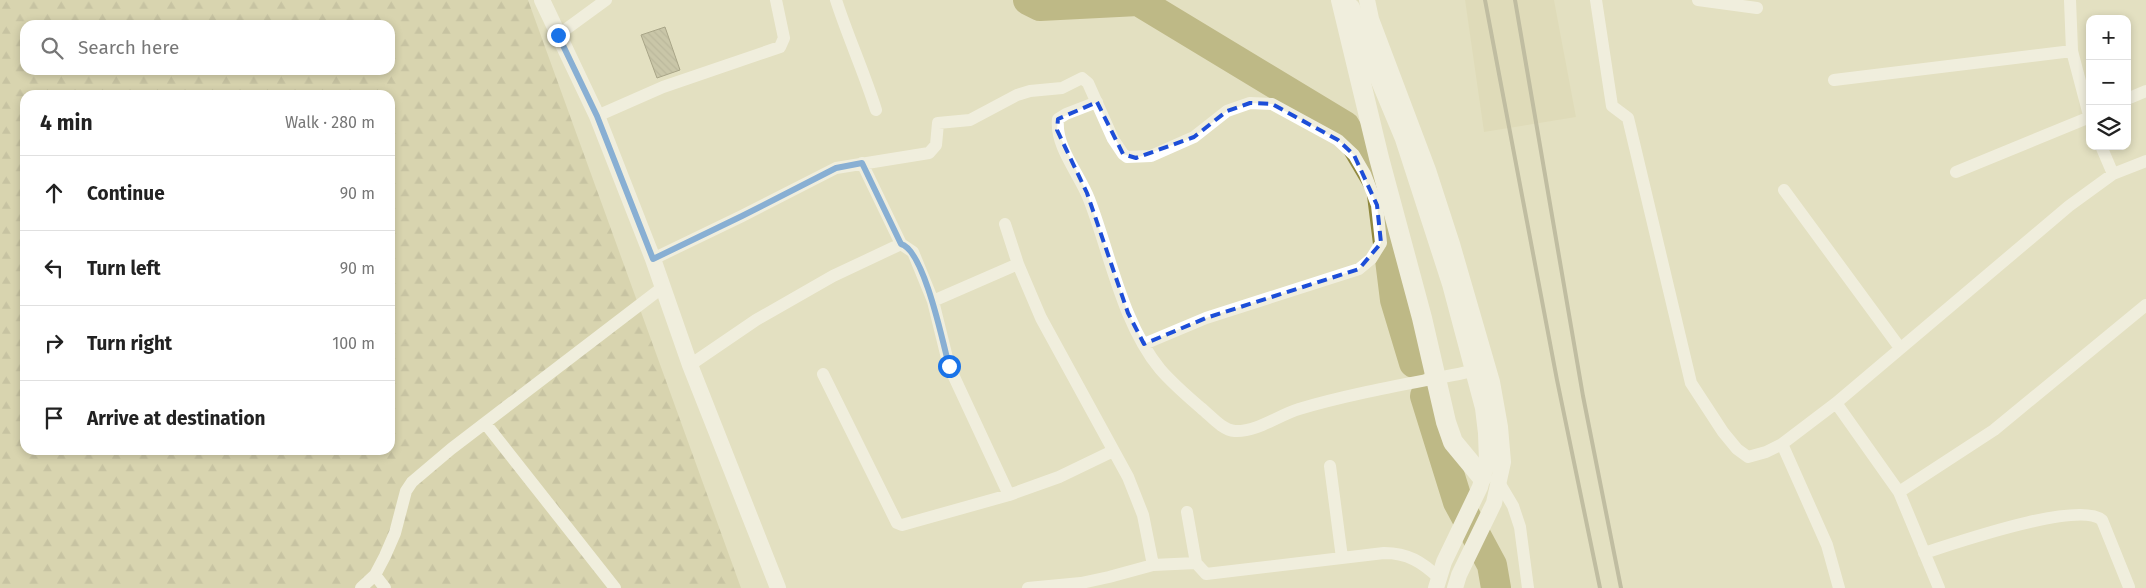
<!DOCTYPE html>
<meta charset="utf-8">
<style>
body{margin:0;font-family:"Fira Sans",sans-serif;background:#f2f2f2;color:#222}
.controls{position:absolute;right:15px;top:15px;display:grid;overflow:hidden;border-radius:10px;box-shadow:0 2px 8px #0003}
.controls button{width:45px;height:45px;display:grid;place-items:center;padding:0;border:0;border-bottom:1px solid #e0e0e0;background:#fff;color:#222;font:25px sans-serif}
.stop{position:absolute;width:15px;height:15px;margin:-11px;border:4px solid #1a73e8;border-radius:50%;background:#fff}
.stop.end{background:#1a73e8;border-color:#fff;box-shadow:0 1px 5px #0008}
.list{margin:0;padding:0;list-style:none}
h2{display:flex;justify-content:space-between;align-items:center;height:65px;margin:0;padding:0 20px;font-size:21px}
h2 small{font-size:16px;font-weight:400;color:#767676}
.list li{display:grid;grid-template-columns:32px 1fr auto;gap:15px;align-items:center;box-sizing:border-box;height:75px;padding:0 20px;border-top:1px solid #e0e0e0}
.list b{display:block;font-size:19px;white-space:nowrap}
.list em{font-size:16px;font-style:normal;color:#767676}
.icon{flex:none;width:28px;height:28px;fill:none;stroke:currentColor;stroke-width:2;stroke-linecap:round;stroke-linejoin:round}
.map{position:relative;flex:none;width:2146px;height:588px;overflow:hidden}
.search{position:absolute;background:#fff;box-shadow:0 2px 8px #0003;left:20px;top:20px;width:375px;height:55px;display:flex;align-items:center;gap:12px;box-sizing:border-box;padding:0 18px;border-radius:15px;color:#767676;font-size:19px}
.panel{position:absolute;background:#fff;box-shadow:0 2px 8px #0003;left:20px;top:90px;width:375px;height:365px;border-radius:15px}
.map>svg:first-child{display:block}
.built{fill:#dad6af}
.forest{fill:url(#forest-firs);fill-rule:evenodd}
.lines{fill:none;stroke-linecap:round;stroke-linejoin:round}
.river{stroke:#91893f;stroke-width:30}
.building{fill:url(#building-back-hatch);stroke:#605d42}
.minor{stroke:#fff;stroke-width:12}
.tertiary{stroke:#fff;stroke-width:16}
.primary{stroke:#fff;stroke-width:20}
.rail{stroke:#94927b;stroke-width:4}
.route{stroke:#1a73e8;stroke-width:6}
.marked{fill:none;stroke:#1d4ed8;stroke-width:4;stroke-dasharray:10 6;stroke-linejoin:round}
</style>
<div class="map">
<svg width="2146" height="588" viewBox="0 0 2146 588">
<defs>
<pattern id="forest-firs" width="22" height="20" patternUnits="userSpaceOnUse" patternTransform="scale(1.25)"><rect width="22" height="20" fill="#cac69a"/><path d="M5 1l3.5 6h-7zM16 11l3.5 6h-7z" fill="#a5a17d"/></pattern>
<pattern id="building-back-hatch" width="6" height="6" patternUnits="userSpaceOnUse" patternTransform="scale(1.25)"><rect width="6" height="6" fill="#a9a689"/><path d="M-1 5l2 2M0 0l6 6M5-1l2 2" fill="none" stroke="#8a8870"/></pattern>
</defs>
<rect width="100%" height="100%" fill="#e3e0c1"/>
<!-- built -->
<path class="built" d="M 1465,0 L 1554,0 L 1576,117 L 1484,132 Z"/>
<!-- forest -->
<path class="forest" d="M 0,0 L 528,0 L 741,588 L 0,588 ZM 25,25 L 390,25 L 390,70 L 25,70 ZM 25,95 L 390,95 L 390,450 L 25,450 Z"/>
<g class="lines">
<!-- river -->
<path class="river" d="M 1028,0 L 1040,6 L 1138,1 L 1345,126 L 1381,187 L 1395,300 L 1414,363
M 1425,396 L 1458,502 L 1492,565 L 1496,588"/>
</g>
<!-- building -->
<path class="building" d="M 665,27 L 680,70 L 657,78 L 641,35 Z"/>
<g class="lines">
<!-- minor -->
<path class="minor" d="M 836,0 C 848,37 864,72 876,110
M 1596,0 L 1612,106 L 1628,118 L 1691,383 L 1723,432 L 1737,449 L 1748,457 L 1766,452 L 1782,444 L 1836,403 L 2069,206 L 2113,174 L 2146,161
M 1698,0 L 1757,8
M 2070,0 L 2072,51 L 2090,119
M 558,35 L 606,0
M 1834,80 L 2072,51
M 2127,99 L 2146,91
M 1097,102 L 1066,114 L 1058,119 C 1055,147 1079,173 1089,199 C 1110,253 1122,323 1160,369 C 1172,383 1187,396 1201,408 C 1211,416 1222,430 1235,431 C 1257,432 1279,415 1299,409 C 1356,392 1415,383 1473,371
M 597,116 L 663,87 L 780,47 L 784,38 L 776,0
M 2101,146 L 2113,174
M 862,163 L 901,244
M 1956,172 L 2090,117
M 1784,190 L 1900,348
M 1005,224 L 1018,264 L 1041,318 L 1128,477 L 1143,515 L 1153,565
M 653,259 L 742,216 L 836,168 L 929,153 L 936,145 L 938,123 L 970,120 L 1017,95 L 1030,91 L 1062,88 L 1082,78 L 1088,83 L 1113,139 L 1123,154 L 1127,157 L 1151,156 L 1194,137 L 1227,111 L 1250,103 L 1272,104 L 1338,140 L 1354,155 L 1365,174 L 1377,205 L 1381,243 L 1371,259 L 1359,269 L 1206,318 L 1144,344
M 933,301 L 1018,264
M 690,365 L 756,320 L 833,276 L 901,244 L 913,252 L 933,301 L 949,366 L 1009,495
M 823,374 L 897,523 L 902,525 L 1009,495 L 1059,477 L 1113,451
M 1836,403 L 1899,492 L 1939,588
M 485,423 L 615,588
M 1782,444 L 1827,545 L 1839,588
M 1330,466 L 1342,558
M 1497,479 L 1513,506 L 1520,527 L 1528,588
M 1899,492 L 1994,430 L 2146,305
M 1187,512 L 1196,563
M 1924,553 C 1956,543 2078,500 2102,520 L 2129,587
M 375,575 L 385,588
M 361,588 L 375,575 L 385,556 L 395,533 L 406,491 L 412,482 L 451,449 L 663,287
M 1028,588 L 1081,583 L 1109,577 L 1153,565 L 1196,563 L 1206,574 L 1384,553 C 1408,553 1422,562 1439,578"/>
<!-- tertiary -->
<path class="tertiary" d="M 542,0 L 597,116 L 653,259 L 690,365 L 778,588
M 1367,0 L 1371,19 L 1428,170 L 1452,244 L 1492,382 L 1500,427 L 1503,462 L 1494,503 L 1459,575 L 1455,588
M 1352,7 L 1356,24 L 1370,60 L 1403,139 L 1450,284 L 1483,408 L 1486,433 L 1487,462 L 1480,487 L 1444,562 L 1436,588"/>
<!-- primary -->
<path class="primary" d="M 1341,0 L 1379,158 L 1422,318 L 1446,422 L 1453,442 L 1482,477"/>
<!-- rail -->
<path class="rail" d="M 1485,0 L 1557,380 L 1600,588
M 1515,0 L 1583,396 L 1621,588"/>
</g>
<g class="lines">
<!-- route -->
<path class="route" d="M 558,35 L 597,116 L 653,259 L 742,216 L 836,168 L 862,163 L 901,244 C 924,250 943,343 949,366"/>
</g>
<!-- marked area -->
<path d="M0 0H2146V588H0ZM 1097,102 L 1123,154 L 1136,158 L 1194,137 L 1227,111 L 1250,103 L 1272,104 L 1338,140 L 1354,155 L 1377,205 L 1381,243 L 1359,269 L 1206,318 L 1144,344 L 1128,313 L 1087,193 L 1057,130 L 1058,119 Z" fill="#e3e0c1" fill-opacity=".55" fill-rule="evenodd"/>
<path class="marked" d="M 1097,102 L 1123,154 L 1136,158 L 1194,137 L 1227,111 L 1250,103 L 1272,104 L 1338,140 L 1354,155 L 1377,205 L 1381,243 L 1359,269 L 1206,318 L 1144,344 L 1128,313 L 1087,193 L 1057,130 L 1058,119 Z"/>
</svg>
<div class="controls">
<button>+</button>
<button>−</button>
<button><svg class="icon" aria-label="layers" viewBox="0 0 24 24"><path d="M12 4l9 5-9 5-9-5zM3 14l9 5 9-5"/></svg></button>
</div>
<div class="stop" style="left:949px;top:366px"></div>
<div class="stop end" style="left:558px;top:35px"></div>
<div class="search"><svg class="icon" aria-label="search" viewBox="0 0 24 24"><circle cx="10" cy="10" r="6"/><path d="M15 15l6 6"/></svg>Search here</div>
<section class="panel">
<h2>4 min<small>Walk · 280 m</small></h2>
<ul class="list">
<li><svg class="icon" aria-label="ahead" viewBox="0 0 24 24"><path d="M12 20V5M6 11l6-6 6 6"/></svg><div><b>Continue</b></div><em>90 m</em></li>
<li><svg class="icon" aria-label="left" viewBox="0 0 24 24"><path d="M17 20v-9H6M10 6l-5 5 5 5"/></svg><div><b>Turn left</b></div><em>90 m</em></li>
<li><svg class="icon" aria-label="right" viewBox="0 0 24 24"><path d="M7 20v-9h11M14 6l5 5-5 5"/></svg><div><b>Turn right</b></div><em>100 m</em></li>
<li><svg class="icon" aria-label="arrive" viewBox="0 0 24 24"><path d="M6 21V4h12l-3 4 3 4H6"/></svg><div><b>Arrive at destination</b></div></li>
</ul>
</section>
</div>
